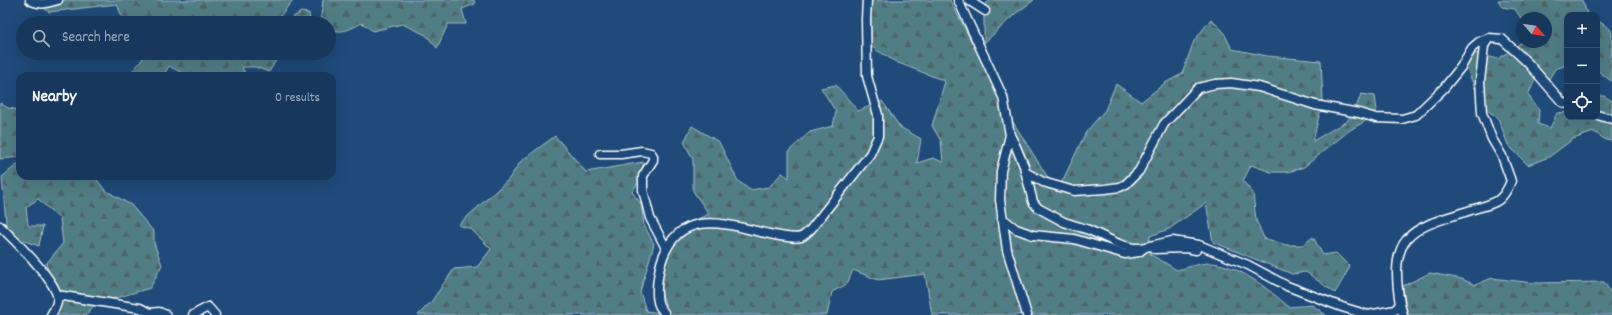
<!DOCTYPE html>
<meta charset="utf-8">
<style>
body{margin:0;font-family:Dekko,sans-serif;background:#244365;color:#f1f3f6}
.controls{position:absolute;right:12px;top:12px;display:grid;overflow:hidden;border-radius:8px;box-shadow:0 4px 16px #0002}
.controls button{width:36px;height:36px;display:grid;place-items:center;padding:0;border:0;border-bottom:1px solid #365272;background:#17385c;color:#f1f3f6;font:20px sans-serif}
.compass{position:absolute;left:1516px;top:12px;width:36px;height:36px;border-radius:50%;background:#17385c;box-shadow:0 4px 16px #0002;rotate:119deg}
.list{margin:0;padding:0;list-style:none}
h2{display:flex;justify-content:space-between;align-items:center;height:52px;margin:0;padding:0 16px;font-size:17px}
h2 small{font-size:13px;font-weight:400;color:#9eacbb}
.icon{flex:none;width:22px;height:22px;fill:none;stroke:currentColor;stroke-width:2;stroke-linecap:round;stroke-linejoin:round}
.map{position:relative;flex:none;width:1612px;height:315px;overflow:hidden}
.search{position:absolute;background:#17385c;box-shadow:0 4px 16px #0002;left:16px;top:16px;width:320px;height:44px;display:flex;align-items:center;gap:10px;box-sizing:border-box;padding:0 14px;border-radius:22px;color:#9eacbb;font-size:15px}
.panel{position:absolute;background:#17385c;box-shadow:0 4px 16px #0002;left:16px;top:72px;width:320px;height:108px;border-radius:12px}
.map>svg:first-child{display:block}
.forest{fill:url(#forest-firs);stroke:#a8bec2}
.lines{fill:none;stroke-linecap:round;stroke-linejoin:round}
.minor-casing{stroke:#fff;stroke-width:11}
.minor{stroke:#1f4a7a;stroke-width:8}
</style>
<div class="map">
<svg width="1612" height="315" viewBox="0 0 1612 315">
<defs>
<pattern id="forest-firs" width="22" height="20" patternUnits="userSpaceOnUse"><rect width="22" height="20" fill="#517d85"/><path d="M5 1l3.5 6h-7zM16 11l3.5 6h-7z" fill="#4e6468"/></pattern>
</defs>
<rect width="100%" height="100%" fill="#1f4a7a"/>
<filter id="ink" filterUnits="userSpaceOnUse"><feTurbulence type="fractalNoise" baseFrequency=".025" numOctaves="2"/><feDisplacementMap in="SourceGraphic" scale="8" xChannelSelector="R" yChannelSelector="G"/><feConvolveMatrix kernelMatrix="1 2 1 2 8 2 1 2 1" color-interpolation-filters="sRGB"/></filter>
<g filter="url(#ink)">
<!-- forest -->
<path class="forest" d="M 33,0 L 293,0 L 280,16 L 268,23 L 129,23 L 122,17 L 117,4 L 49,12 Z
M 323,0 L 474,0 L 475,4 L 462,9 L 466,24 L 448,24 L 437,48 L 426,35 L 402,24 L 373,31 L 362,23 C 350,29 341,35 329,28 L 329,23 L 320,23 Z
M 870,0 L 950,0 L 1013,122 L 1057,192 L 1086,132 L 1105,110 L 1116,84 L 1141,102 L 1165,83 L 1182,74 L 1194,41 L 1211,19 L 1223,31 L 1232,49 L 1267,56 L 1321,61 L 1323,99 L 1313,141 L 1347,121 L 1355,111 L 1361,94 L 1375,96 L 1377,110 L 1369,119 L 1350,130 L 1304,167 L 1288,172 L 1271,172 L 1251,165 L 1243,181 L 1253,193 L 1256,220 L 1264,238 L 1286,245 L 1303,245 L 1313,237 L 1323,255 L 1336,253 L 1350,267 L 1335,293 L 1306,272 L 1292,274 L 1213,242 L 1206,203 L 1169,229 L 1150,236 L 1150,254 L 1177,270 C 1186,268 1197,264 1207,263 C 1236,262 1268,289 1289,307 L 1312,305 L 1326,315 L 932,315 L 925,274 L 878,280 L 853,270 L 847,284 L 832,292 L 827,315 L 418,315 L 431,302 L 454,269 L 477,267 L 491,249 L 471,229 L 458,225 L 508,180 L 521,161 L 555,136 L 586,172 L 643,162 L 642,176 L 632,192 L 641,204 L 644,225 L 654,244 L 640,292 L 646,311 L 669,314 L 660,289 L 666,258 L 677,228 L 709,214 L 693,191 L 693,159 L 684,142 L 692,126 L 719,142 L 738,181 L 750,190 L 769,187 L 782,173 L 789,178 L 789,151 L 810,132 L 833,126 L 836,112 L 821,88 L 836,85 L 858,111 L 882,101 L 900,127 L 921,139 L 917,163 L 933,158 L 943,162 L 941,141 L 932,126 L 945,81 L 896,62 L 870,46 Z
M 991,0 L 1034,0 L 1015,14 L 984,43 L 984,5 Z
M 1498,0 L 1582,0 L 1587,13 L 1590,15 L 1567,15 L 1567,65 L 1555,69 L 1549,79 L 1535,80 L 1528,95 L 1539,110 L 1538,124 L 1550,128 L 1557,113 L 1567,112 L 1567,117 L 1597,117 L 1597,96 L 1604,96 L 1612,101 L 1612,141 L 1606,140 L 1594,132 L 1573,139 L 1549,157 L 1528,165 L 1508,145 L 1498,118 L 1483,107 L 1466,67 L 1475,53 L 1498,59 L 1522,42 L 1546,42 L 1546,18 L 1522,18 L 1522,20 L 1515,9 L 1502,7 Z
M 301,12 L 309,13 L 310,23 L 284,23 Z
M 1597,20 L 1610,29 L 1612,33 L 1611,81 L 1597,70 Z
M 145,53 L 302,53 L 299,57 L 278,57 L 269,72 L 255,67 L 242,67 L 246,76 L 188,76 L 169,66 L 163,76 L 129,76 C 134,67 142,63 145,53 Z
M 0,103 L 8,108 L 20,110 L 20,157 L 0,159 Z
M 20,162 L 20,176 L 94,176 L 105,190 L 131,205 L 154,232 L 154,243 L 162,265 L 150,288 L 95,304 L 86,315 L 53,315 L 59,300 L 46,264 L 63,243 L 60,219 L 38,199 L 26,207 L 28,226 L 43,226 L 39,246 L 7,235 L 2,177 Z
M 1430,273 L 1462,279 L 1475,285 L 1492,278 L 1534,283 L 1604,282 L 1612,294 L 1612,315 L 1407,315 L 1403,286 Z"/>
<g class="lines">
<defs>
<path id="minor" d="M 30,0 C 39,6 48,3 58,0
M 958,0 L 1003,97 L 1010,135 L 1016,147 L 1024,166 L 1033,202 L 1038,208 L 1064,222 L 1089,230 L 1119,244 L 1133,248 L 1141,248 L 1172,241 L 1199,245 L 1248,265 L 1287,286 L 1342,307 L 1368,315 L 1395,310 L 1400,304 C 1388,231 1412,229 1474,209 C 1495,203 1502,203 1511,181 L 1502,156 L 1492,139 L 1482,113 L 1480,81 L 1484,46 L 1489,38 L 1502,39 L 1528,63 L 1562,102 L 1567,104
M 968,0 L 985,11
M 1597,115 L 1612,119
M 1010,135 L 1001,171 L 1000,200 L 1007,250 L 1027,315
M 600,154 L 621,154 L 642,151 L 651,153 L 653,156 L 653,160 L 643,176 L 643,190 L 650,218 L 666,248
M 1025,172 L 1043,182 L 1074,191 L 1105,189 L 1120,187 L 1126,184 L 1139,171 L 1164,124 L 1198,88 L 1215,84 L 1231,83 L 1259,87 L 1315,105 L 1359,113 L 1376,118 L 1402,119 L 1416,115 L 1444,88 L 1461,67 L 1472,48 L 1479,42 L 1489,38
M 1002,218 L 1016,229 L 1033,235 L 1074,239 L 1125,254 L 1139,252 L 1144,248
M 0,226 C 15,241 51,275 57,295 C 59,302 55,309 51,315
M 1155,249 L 1186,248 L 1196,250
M 57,295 L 140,308 L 150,313 L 159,312 L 166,315
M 1400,304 L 1403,315
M 193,315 L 208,307 L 215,315
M 665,315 C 664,311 660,308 659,305 C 654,293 659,268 663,257 C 684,201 739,230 780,236 C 787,237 795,239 801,237 C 805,235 808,232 811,229 L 870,154 L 878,136 L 878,115 L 867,76 L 866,19 L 867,0"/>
</defs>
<!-- minor casing -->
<use href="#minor" class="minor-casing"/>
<!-- minor -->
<use href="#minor" class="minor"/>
</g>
</g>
</svg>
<div class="controls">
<button>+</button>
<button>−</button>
<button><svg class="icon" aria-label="locate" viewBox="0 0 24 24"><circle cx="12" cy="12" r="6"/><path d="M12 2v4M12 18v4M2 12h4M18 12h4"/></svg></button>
</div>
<svg class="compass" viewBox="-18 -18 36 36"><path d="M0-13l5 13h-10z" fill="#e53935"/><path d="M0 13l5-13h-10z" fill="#9eacbb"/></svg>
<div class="search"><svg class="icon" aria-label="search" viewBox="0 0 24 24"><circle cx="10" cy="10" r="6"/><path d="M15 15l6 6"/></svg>Search here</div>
<section class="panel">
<h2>Nearby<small>0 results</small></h2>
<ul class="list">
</ul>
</section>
</div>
